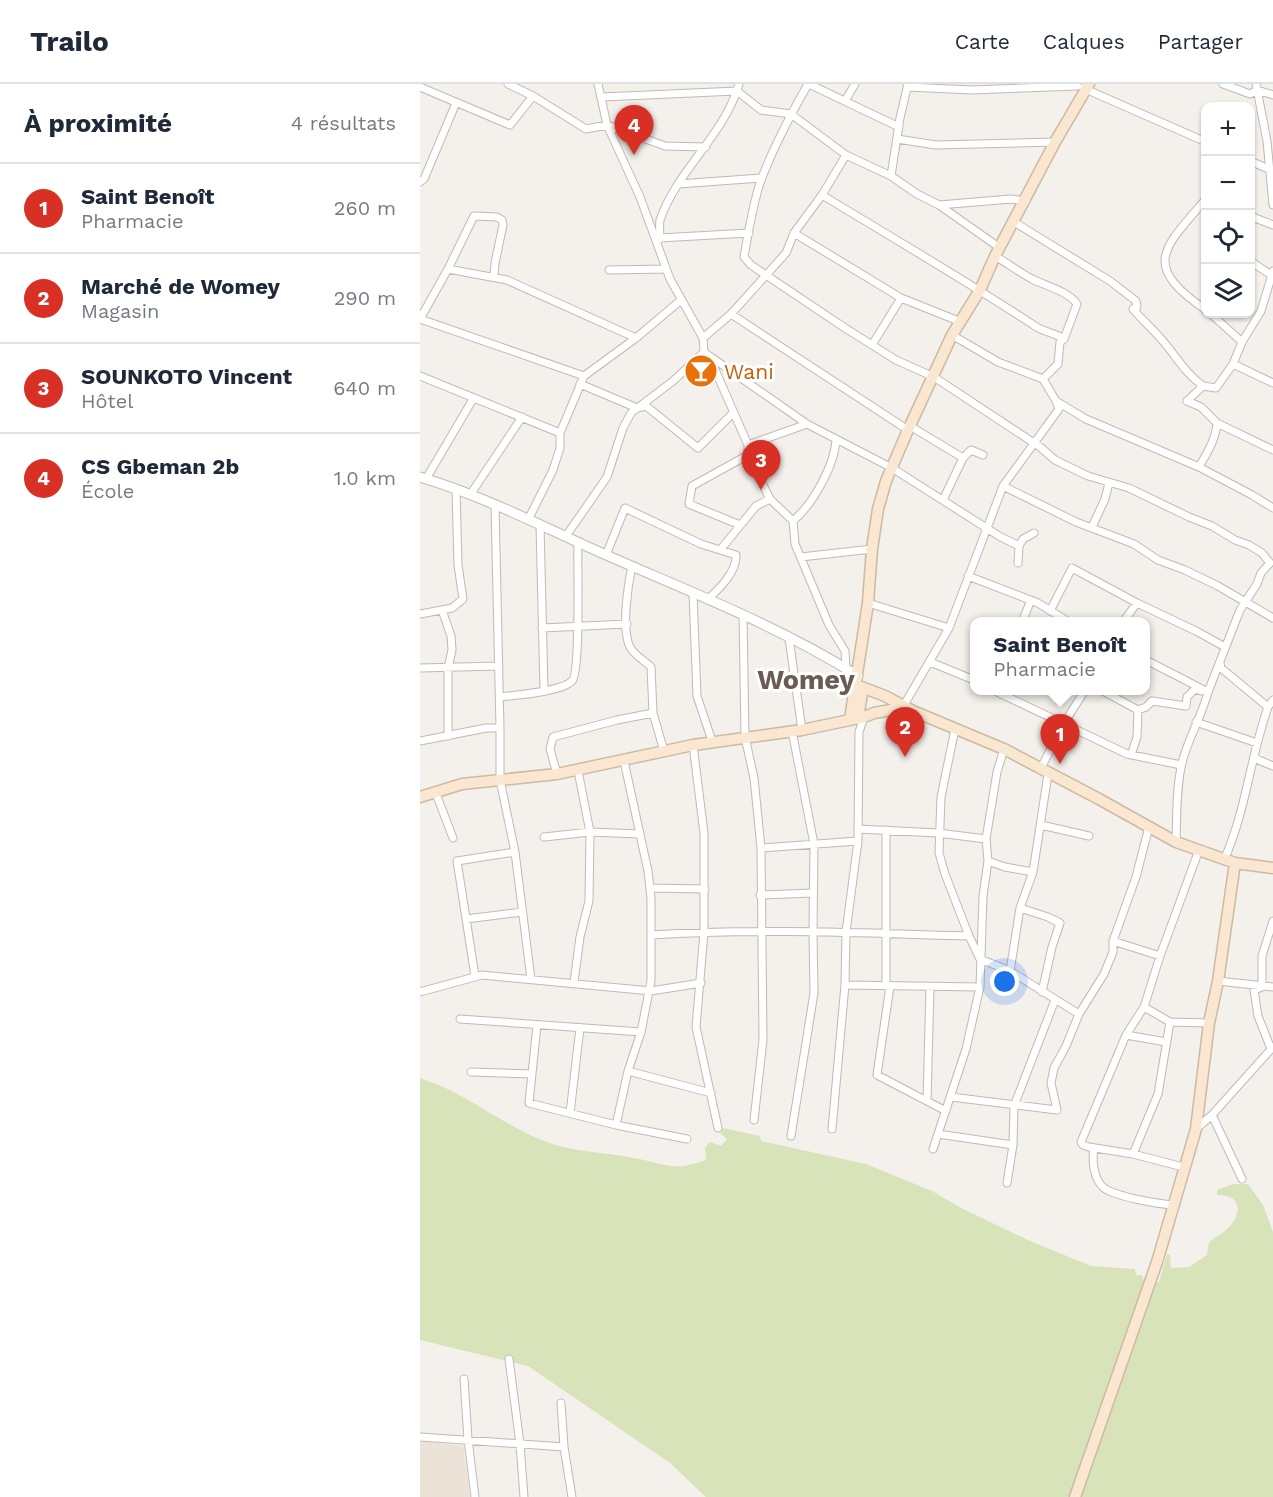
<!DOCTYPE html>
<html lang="fr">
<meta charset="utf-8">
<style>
body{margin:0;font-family:"Work Sans",sans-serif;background:#f6f6f7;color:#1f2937}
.controls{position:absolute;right:18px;top:18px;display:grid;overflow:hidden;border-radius:12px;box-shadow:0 2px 4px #0004}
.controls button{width:54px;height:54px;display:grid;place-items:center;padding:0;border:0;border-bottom:2px solid #e0e1e3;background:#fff;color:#1f2937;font:30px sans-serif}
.you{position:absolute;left:585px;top:898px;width:21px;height:21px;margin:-15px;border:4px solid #fff;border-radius:50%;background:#1a73e8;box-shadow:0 0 0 9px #1a73e833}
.badge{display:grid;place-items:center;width:39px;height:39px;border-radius:50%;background:#d93025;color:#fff;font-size:20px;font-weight:700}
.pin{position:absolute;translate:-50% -50px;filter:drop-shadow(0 2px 3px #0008)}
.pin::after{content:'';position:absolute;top:32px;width:21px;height:18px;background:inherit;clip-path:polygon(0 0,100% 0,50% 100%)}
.popup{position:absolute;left:550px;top:533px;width:180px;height:78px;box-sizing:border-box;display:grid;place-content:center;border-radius:12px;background:#fff;filter:drop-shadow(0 2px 4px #0005);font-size:20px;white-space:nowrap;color:#747a83}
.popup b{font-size:22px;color:#1f2937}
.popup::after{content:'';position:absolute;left:50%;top:100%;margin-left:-12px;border:12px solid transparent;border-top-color:#fff}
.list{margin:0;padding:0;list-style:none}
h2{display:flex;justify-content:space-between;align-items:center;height:78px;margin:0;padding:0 24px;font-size:26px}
h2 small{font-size:20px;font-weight:400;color:#747a83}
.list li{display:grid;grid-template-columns:39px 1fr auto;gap:18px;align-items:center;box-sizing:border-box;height:90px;padding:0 24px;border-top:2px solid #e0e1e3}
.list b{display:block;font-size:22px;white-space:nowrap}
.list p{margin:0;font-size:20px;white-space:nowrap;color:#747a83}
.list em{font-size:20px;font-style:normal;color:#747a83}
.icon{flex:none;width:33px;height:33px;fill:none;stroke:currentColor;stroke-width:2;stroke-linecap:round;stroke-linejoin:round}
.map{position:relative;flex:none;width:853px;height:1413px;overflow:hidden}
header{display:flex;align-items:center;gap:36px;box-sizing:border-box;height:84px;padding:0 30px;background:#fff;border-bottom:2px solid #e0e1e3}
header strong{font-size:28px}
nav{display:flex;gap:33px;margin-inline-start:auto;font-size:21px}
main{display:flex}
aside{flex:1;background:#fff}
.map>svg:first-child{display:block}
.education{fill:#ebe2d8}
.green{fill:#d9e3ba}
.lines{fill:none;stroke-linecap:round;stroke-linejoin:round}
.minor-casing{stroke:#c2b9b2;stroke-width:9}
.tertiary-casing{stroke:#c2b9b2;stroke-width:11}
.secondary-casing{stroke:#ceb9a1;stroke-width:13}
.minor{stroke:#fff;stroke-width:7}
.tertiary{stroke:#fff;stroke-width:9}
.secondary{stroke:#f9e7d1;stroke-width:10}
.labels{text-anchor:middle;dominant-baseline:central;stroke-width:6;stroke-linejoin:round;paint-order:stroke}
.food-label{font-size:21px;fill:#c56008;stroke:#fff;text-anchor:start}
.district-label{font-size:27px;font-weight:bold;fill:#6a5c53;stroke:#fff}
</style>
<header>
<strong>Trailo</strong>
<nav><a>Carte</a><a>Calques</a><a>Partager</a></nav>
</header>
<main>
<aside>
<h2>À proximité<small>4 résultats</small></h2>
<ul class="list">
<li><span class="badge">1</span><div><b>Saint Benoît</b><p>Pharmacie</p></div><em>260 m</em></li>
<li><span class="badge">2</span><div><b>Marché de Womey</b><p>Magasin</p></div><em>290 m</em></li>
<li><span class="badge">3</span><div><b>SOUNKOTO Vincent</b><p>Hôtel</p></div><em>640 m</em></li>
<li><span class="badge">4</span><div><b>CS Gbeman 2b</b><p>École</p></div><em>1.0 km</em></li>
</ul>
</aside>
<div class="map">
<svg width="853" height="1413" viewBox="0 0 853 1413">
<rect width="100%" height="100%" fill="#f4f0ec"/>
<!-- education -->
<path class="education" d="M 0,1357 L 43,1362 L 50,1413 L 0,1413 Z"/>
<!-- green -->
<path class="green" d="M 0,994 C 47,1009 80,1040 124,1057 C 152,1068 184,1068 214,1074 C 247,1080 252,1088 286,1076 L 285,1064 L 290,1058 L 301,1062 L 307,1055 L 300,1049 L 303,1044 L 340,1052 L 341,1057 L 446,1080 L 512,1107 L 545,1126 L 610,1157 L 671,1182 L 715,1185 L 716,1191 L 722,1191 L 726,1203 L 739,1198 L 747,1170 L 750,1171 L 751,1184 L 769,1183 L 787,1171 L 789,1158 C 802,1148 815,1144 818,1125 C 816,1112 808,1112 797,1111 L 797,1106 L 813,1100 L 828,1100 L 843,1121 L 853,1148 L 853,1413 L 286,1413 L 250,1379 L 108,1282 L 0,1256 Z"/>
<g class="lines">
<defs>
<path id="minor" d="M 88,0 L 113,12 L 166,45 L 187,41 L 245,62 L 286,63
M 178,0 L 187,41 L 220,113 L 250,195 L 283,254 L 284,268 L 289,272 L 328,361 L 328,371 L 350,415 L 373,437 L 375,460 L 409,541 L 425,567 L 426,584
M 388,0 C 371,30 355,60 343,91 C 334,112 328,150 324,173 L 331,181 L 425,244 L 476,276 L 514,293 L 620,363 L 635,376 L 668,392 L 709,404 L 769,433 L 792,442 L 815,456 L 829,461 L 842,469 L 850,479 L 841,489 L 837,500 L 820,526 L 788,608 L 726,576
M 389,0 L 479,43
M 803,0 L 830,10 L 837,6 L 853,11
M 836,0 L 847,57 L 853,121
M 0,3 L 90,41 L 113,12
M 487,3 L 552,6 L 657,2
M 663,4 L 786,58
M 182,13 L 317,7 L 341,26 L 371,30 L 426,71 L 471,92 L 497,110 L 519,121 L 580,164
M 425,17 L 435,0
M 477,55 L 516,61 L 635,58
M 830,77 L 851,86
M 471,92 L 480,34 L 488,0
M 0,98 L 4,95 L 36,19
M 258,100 L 341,94
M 402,111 C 473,154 545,196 615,242 C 624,248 635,249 644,255
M 786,115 C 744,164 720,181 786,226
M 519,121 L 591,115 L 606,117
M 830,132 L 853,141
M 594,138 L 690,197 L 716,217 L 717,223 L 713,225 C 722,236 733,245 742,256 C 757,273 764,288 783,302
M 374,149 L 481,214 L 541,238
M 239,154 L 329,149
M 240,155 C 240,149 239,142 240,136 C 257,86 304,52 319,0
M 575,172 C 587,179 599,188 612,195 C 626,202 648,207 657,220 L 644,255 L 640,258 L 638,280 L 623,295
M 830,177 L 853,192
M 28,185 L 87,196 L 216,254
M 189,186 L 246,185
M 311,230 L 488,346
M 791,230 L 822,258
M 0,235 L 28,185 L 54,132 L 77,133 L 82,136 L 83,141 L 75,179 L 74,193
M 0,235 L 164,292
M 532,251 L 578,278 L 623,295 L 636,317 L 666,335 L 779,383 L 832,411 L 853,424
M 283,254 L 311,230 L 366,169 L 374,149 L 402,111 L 426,71
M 452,261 L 481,214
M 291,273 L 387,340 L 472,384 L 579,452 L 599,462 L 598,479
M 813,280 L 853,299
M 0,292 L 140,349
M 160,300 L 217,324 L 226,322 L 278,364 L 313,329
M 767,317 L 783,302 L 796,304 L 813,280 L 822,258 L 841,227 L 853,187
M 767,317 L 781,323 L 797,339 L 853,366
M 490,342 L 543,374 L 523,416
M 328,361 L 387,340
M 543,374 L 551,366 L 563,371
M 779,383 C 787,369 796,355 797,339
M 6,395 L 53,315
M 583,402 L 656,438 L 714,460 L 738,476 L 765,486 L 798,502 L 853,534
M 50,411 L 102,333
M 75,421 L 80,644 L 80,696 L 95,768 L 111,895
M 109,434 L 133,386 L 140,364 L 140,349 L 164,292 L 216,254 L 261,216
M 373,437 C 393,420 415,381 416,355
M 120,440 L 124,607
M 320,441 L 269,420 L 272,402 L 328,371
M 672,443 L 685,415 L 689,399
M 146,452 L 187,393 L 203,344 L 211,329 L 253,297 L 284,268
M 599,462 L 603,455 L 614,449
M 301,465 L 336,422 L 350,415
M 186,471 L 205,424 L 281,460 L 316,471 C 317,488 299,505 287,516
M 381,473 L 452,465
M 212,482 C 208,501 201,545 210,563 C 214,571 225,577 231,583 L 233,629 L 244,667
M 548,492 L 618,519 L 649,538
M 273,510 L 277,612 L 292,657
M 448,519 L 529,544
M 22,526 L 31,552 L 32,566 L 28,584 L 28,652
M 630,527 L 652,484 L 717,519 L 776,547 L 805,563
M 0,530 L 32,524 L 43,515 L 38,481 L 36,405
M 323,530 L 325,653 L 334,694 L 341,764 L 343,956 L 334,1036
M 602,538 L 611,516
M 703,538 L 717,519
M 122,544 L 207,540
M 369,554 L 382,646
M 510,578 L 554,596
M 800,579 L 801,584 L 848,623 C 830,674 826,727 804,776
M 0,584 L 79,582
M 573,606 L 707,670 L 761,681
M 681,606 L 718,626 L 726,623 L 732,617 L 766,622 L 767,613 L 775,605 L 781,607
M 80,613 C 96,611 141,608 152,597 C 161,588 157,478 158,458
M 484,621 L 529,544 L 583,402 L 639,325 L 636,317
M 848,623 L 853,616
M 776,638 L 837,659
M 535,645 L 521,713 L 519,769 L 525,790 L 549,852 L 560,875 L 590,887 L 659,930
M 0,657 L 66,644 L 80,644
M 273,661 L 284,749 L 284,848 L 276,943 L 298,1044
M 711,671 L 717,653 L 718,626
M 834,674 L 853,682
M 620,686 L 643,641 L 665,606
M 137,690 L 130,665 L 133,653 L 197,636 L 233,629
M 15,707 L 33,754
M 621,741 L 669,752
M 438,745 L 518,749 L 566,755
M 466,746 L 466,902
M 124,753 L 170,748 L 220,750
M 756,758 C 757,732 756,704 762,679 C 768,654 782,632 788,608
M 341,764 L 438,757
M 568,777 L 585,783 L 613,788
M 230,804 L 285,805
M 340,811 L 393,809
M 600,824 L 628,833 L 640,839 L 632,863 L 622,908
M 46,835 L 102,828
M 232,851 C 337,844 443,849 549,852
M 693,857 L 740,872
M 590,887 L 600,824 L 613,788 L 628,690
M 55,892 L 37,777 L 95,768
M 798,897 L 853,903
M 154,898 L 160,853 L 169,817 L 170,748 L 158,687
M 425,901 L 560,903
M 470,902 L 457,991 L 526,1027
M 0,908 L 62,891 L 231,907 L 281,899
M 724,923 L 750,938 L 789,939
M 40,935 L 221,948
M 117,941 L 109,1019 L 196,1041 L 267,1055
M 706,951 L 746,958
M 851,965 L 838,932 L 834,906 L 842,903 L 842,872 L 853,837
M 208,987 L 291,1009
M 51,988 L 112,990
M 531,1013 L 637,1026 L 631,999 L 634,984 L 646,962 L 659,930 L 684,890 L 693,868 L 693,857 L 716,793 L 729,743
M 507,1017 L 510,903
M 150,1029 L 160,944
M 792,1031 L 822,1095
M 196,1041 L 208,987 L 221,948 L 231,897 L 231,814 L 228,787 L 204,677
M 777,1044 L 792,1031 L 853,963
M 412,1045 L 425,901 L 426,848 L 438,757 L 439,648 L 444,633
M 518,1050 L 593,1061
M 371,1052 L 394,909 L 393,848 L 394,760 L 372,647
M 674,1064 C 672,1076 673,1095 684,1104 C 697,1113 738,1120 754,1121
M 513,1065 L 546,965 L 560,903 L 563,812 L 568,777 L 566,755 L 577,688 L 584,665
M 713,1070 L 738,1010 L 750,938
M 763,1083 L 713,1070 L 669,1063 L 663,1061 L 661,1058 L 706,951 L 724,923 L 740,872 L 779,766
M 587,1099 L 593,1061 L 594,1022 L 635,916
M 89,1275 L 100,1360 L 104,1413
M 44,1295 L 48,1355 L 55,1413
M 141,1319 L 144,1363 L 152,1413
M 0,1353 L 144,1363"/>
<path id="tertiary" d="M 0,393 C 64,412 123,443 184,470 C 270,508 359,542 438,592"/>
<path id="secondary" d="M 436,601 L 465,612 L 493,627 L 584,665 L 679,715 L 756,758 L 815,779 L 853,784
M 438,634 L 443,604
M 430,635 L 448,519 L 452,465 L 458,425 L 466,397 L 488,346 L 532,251 L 560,206 L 575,172 L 635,58 L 669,0
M 0,713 L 42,700 L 137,690 L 273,661 L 382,646 L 444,633 L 454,629 L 471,626 L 493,627
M 655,1413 L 737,1178 L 776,1045 L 789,939 L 798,897 L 815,779"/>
</defs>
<!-- minor casing -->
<use href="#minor" class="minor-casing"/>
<!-- tertiary casing -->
<use href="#tertiary" class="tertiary-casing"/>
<!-- secondary casing -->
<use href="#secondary" class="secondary-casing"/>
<!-- minor -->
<use href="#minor" class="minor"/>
<!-- tertiary -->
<use href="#tertiary" class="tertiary"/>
<!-- secondary -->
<use href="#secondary" class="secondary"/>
</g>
<!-- icons -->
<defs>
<symbol id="bar-disc" viewBox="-11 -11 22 22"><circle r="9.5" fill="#e8710a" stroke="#fff"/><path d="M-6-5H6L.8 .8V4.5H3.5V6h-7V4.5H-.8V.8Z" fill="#fff"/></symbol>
</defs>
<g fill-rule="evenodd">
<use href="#bar-disc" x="262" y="268" width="38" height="38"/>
</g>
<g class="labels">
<!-- food labels -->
<g class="food-label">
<text x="304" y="287">Wani</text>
</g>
<!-- district labels -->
<g class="district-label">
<text x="386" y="596">Womey</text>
</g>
</g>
</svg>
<div class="controls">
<button>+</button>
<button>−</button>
<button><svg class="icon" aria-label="locate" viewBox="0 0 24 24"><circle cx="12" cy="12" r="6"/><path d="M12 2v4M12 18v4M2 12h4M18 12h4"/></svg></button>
<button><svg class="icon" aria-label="layers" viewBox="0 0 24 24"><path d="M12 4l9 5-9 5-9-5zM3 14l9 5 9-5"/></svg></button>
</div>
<div class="you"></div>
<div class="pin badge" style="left:640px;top:680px">1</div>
<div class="popup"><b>Saint Benoît</b>Pharmacie</div>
<div class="pin badge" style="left:485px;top:673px">2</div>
<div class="pin badge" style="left:341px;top:406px">3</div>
<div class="pin badge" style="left:214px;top:71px">4</div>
</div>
</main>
